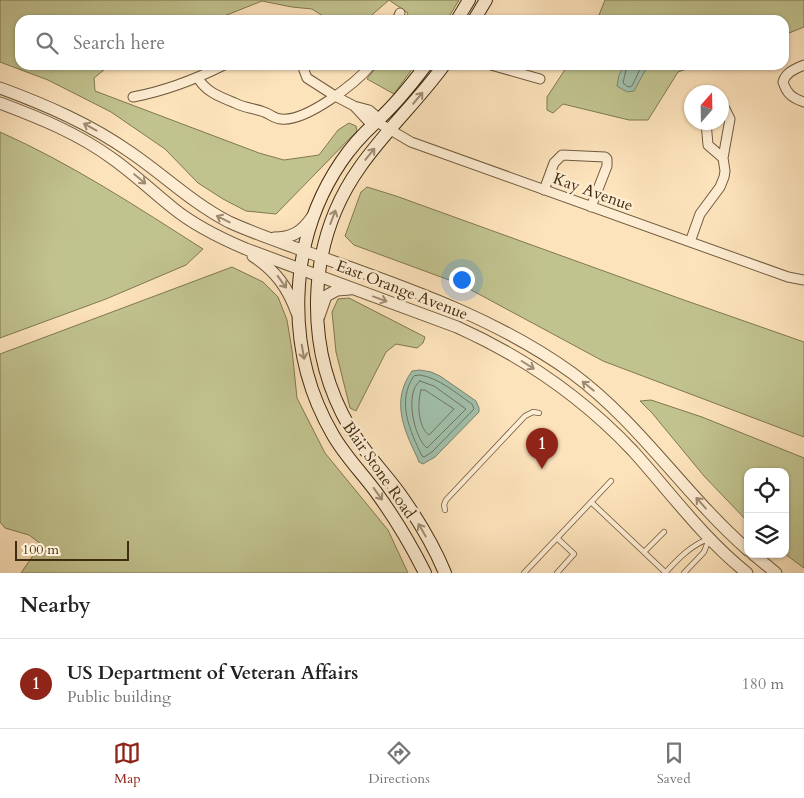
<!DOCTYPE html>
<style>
body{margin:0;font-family:Cardo,serif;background:#f2f2f2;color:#222}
.controls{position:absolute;right:15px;bottom:15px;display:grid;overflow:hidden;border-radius:10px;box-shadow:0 1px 4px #0004}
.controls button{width:45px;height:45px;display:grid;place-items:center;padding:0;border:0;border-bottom:1px solid #e0e0e0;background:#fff;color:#222;font:25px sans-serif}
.compass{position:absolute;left:684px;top:85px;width:45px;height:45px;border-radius:50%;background:#fff;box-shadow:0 1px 4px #0004;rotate:20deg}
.scale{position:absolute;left:15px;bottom:12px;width:114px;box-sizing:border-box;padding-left:5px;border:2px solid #402c11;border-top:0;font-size:14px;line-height:18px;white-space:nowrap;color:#402c11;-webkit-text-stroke:4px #feedd3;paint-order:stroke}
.you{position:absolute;left:461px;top:279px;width:18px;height:18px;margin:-12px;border:4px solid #fff;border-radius:50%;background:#1a73e8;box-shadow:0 0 0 8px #1a73e833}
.badge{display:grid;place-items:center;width:32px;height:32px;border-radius:50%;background:#8f2418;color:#fff;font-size:16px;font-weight:700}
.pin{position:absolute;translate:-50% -41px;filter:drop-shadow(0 1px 2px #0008)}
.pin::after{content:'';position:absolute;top:26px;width:18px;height:15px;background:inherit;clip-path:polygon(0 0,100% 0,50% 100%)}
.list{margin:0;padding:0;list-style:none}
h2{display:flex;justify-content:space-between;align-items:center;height:65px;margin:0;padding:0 20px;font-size:21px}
h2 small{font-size:16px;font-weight:400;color:#767676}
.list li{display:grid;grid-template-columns:32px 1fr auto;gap:15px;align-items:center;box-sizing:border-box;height:90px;padding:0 20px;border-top:1px solid #e0e0e0}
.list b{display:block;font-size:19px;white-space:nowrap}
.list p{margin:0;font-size:16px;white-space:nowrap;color:#767676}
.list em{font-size:16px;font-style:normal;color:#767676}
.icon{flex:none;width:28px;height:28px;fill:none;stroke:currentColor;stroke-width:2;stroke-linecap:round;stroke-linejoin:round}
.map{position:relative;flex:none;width:804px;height:573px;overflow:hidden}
.search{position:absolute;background:#fff;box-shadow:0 1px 4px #0004;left:15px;right:15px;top:15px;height:55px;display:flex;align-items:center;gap:12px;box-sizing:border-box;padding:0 18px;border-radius:15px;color:#767676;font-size:19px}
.sheet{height:155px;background:#fff}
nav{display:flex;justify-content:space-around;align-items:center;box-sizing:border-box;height:70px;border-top:1px solid #e0e0e0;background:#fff;font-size:14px;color:#767676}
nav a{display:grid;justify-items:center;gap:2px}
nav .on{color:#8f2418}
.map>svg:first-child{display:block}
.green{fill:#c1c38f;stroke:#807850}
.water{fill:#a1bfab;stroke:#7a846d}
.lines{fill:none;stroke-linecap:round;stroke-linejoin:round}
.shore{stroke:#70765e;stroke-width:1}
.service-casing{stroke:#6f5a3c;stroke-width:6}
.minor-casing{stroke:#6f5a3c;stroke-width:11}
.tertiary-casing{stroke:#6f5a3c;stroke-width:13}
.secondary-casing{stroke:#402c11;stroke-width:14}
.service{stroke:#feedd3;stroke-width:4.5}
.minor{stroke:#feedd3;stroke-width:9}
.tertiary{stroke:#feedd3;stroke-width:11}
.secondary{stroke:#feedd3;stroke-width:12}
.oneway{stroke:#9f8c72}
.labels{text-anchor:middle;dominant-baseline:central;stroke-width:5;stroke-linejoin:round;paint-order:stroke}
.street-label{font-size:16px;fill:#402c11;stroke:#feedd3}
</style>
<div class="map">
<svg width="804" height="573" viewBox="0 0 804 573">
<rect width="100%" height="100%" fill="#fde3bc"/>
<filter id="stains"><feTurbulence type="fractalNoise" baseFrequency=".004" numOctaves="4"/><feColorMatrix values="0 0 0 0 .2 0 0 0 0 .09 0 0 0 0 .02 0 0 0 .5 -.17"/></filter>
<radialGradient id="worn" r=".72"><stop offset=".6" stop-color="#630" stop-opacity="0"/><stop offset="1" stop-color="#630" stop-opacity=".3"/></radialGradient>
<!-- green -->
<path class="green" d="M 0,0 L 459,0 L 447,20 L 405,20 L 408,13 L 389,0 L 366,20 L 329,20 L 312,9 L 292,7 L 262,1 L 214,20 L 20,20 L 20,65 L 110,65 L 94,78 L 95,91 L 259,153 L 284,160 L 319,155 L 338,130 L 349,123 L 356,126 L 357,131 L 276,214 L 246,211 L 223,199 L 198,183 L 165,149 L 111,112 L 48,80 L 0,62 Z
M 605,0 L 804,0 L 804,27 L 784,35 L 784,20 L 597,20 Z
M 378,65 L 415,65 L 394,94 L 367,79 Z
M 568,65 L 698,65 L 678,72 L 648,120 L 629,120 L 563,104 L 553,113 L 547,110 L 547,97 Z
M 0,132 C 72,164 137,207 203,249 L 186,265 L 106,299 L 0,338 Z
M 367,187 L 396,196 L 684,300 L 804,342 L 804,437 L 603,361 L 460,284 L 354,245 L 345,236 L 361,192 Z
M 232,267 L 263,282 L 278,297 L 287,320 L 292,350 L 297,398 L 325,453 L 388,530 L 408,573 L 21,573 L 41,544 L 29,535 L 5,528 L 0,522 L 0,354 Z
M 349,298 L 425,337 L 423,343 L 417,348 L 396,344 L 386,352 L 356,411 L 350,408 L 336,352 L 332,312 L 338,299 Z
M 651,400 L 702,417 L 804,458 L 804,568 L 785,554 L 785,472 L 748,472 L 748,522 L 704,476 L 652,413 L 640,401 Z"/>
<!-- water -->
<path class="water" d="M 624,65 L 645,65 L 647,67 L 634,91 L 627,92 L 617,86 L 619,75 Z
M 420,370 L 431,372 L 440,376 L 476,401 L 479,408 L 479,412 L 435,457 L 423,464 L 419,462 L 417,457 C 403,428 391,400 412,371 Z"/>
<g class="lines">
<!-- shore -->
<path class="shore" d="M 627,65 L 623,83 L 628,87 L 632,86 L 642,65
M 420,375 C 439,378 456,393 472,404 L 474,409 L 432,452 L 424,457 L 422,456 C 410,431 396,401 414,376 Z
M 420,381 L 434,386 L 466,409 L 427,448 C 414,438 404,392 420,381 Z
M 421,390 L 425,390 L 454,409 L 429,435 C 418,427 417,403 421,390 Z"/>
<defs>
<path id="service" d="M 591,502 L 666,573
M 445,510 L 444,505 L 446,500 L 525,416 L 533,412 L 539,413
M 644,552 L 664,532
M 524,573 L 611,481
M 557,573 L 574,554 L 557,538
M 665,573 C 678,559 690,546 708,539
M 684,573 L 704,552 L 709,539"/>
<path id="minor" d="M 397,20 L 400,13
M 302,65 L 307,78 L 335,96 L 354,106 L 369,110 L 376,116 L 377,122
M 491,65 L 540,79
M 804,65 C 795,69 786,72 783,82 C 787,94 792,98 804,102
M 198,78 C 206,92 220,97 235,103 C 244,108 254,108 264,112 C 270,114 275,119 281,119 C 306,122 356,83 371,65
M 133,97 C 165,91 194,80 224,65
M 354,106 L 368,121 L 377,122 L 411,142 L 788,277 L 804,280
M 706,122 L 708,145 L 723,158
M 544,190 L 554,163 L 562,155 L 605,157 L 607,159 L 607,166 L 591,207
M 690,242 L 700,214 L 720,187 L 724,177 L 725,171 L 723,158 L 730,119 L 725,109 L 722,109"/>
<path id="tertiary" d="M 0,88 C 46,105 90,124 130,152 C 164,175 192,203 229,222 C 251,232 274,240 296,248 C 391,283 489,313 572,373 C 640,423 685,495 748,550
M 0,103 C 40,118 79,134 113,159 C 134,174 153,192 173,208 C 195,226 220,238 246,249 L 457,327 C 524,357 583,398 633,451 C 670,492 703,538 747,573
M 274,238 C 292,238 302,232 312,217
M 253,256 C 276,271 288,288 297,313
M 319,316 L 326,296 L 337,290 L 350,289
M 753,554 L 776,573"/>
<path id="secondary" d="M 457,20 L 469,0
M 474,20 L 486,0
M 444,65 C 418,101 385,131 360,167 C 306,243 303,348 350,428 C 364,452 384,472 400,494 C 417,518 434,546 445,573
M 425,573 C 411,545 395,518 376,492 C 362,473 345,456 333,435 C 284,351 287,242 341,162 C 351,147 363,134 376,122 C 395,105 411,85 426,65"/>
</defs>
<!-- service casing -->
<use href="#service" class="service-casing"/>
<!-- minor casing -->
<use href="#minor" class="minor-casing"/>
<!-- tertiary casing -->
<use href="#tertiary" class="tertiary-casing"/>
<!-- secondary casing -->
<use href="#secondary" class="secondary-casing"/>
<!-- service -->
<use href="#service" class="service"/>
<!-- minor -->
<use href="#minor" class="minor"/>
<!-- tertiary -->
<use href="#tertiary" class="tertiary"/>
<!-- secondary -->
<use href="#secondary" class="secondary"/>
</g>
<!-- one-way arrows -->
<defs><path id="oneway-shaft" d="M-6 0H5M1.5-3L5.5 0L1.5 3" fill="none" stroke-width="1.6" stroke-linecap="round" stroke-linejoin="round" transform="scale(1.25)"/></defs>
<g class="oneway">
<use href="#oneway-shaft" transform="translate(418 98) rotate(-50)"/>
<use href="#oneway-shaft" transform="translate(90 127) rotate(-151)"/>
<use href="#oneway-shaft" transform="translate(370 154) rotate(-51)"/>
<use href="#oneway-shaft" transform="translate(140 179) rotate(40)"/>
<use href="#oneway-shaft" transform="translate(333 217) rotate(-69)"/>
<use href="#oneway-shaft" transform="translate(223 219) rotate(-153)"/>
<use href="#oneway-shaft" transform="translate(282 282) rotate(54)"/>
<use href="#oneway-shaft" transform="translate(380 299) rotate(20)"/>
<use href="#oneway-shaft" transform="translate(303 352) rotate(80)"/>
<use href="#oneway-shaft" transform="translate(528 365) rotate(32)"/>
<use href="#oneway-shaft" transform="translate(588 386) rotate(-141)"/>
<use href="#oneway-shaft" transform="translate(378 494) rotate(54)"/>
<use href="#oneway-shaft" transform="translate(701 503) rotate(-132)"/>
<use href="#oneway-shaft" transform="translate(422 530) rotate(-120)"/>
</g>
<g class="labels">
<!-- street labels -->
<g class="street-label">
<text transform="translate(593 192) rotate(20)">Kay Avenue</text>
<text transform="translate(402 290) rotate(21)">East Orange Avenue</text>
<text transform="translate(379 470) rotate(55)">Blair Stone Road</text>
</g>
</g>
<rect width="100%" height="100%" filter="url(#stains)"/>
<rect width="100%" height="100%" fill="url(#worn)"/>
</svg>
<div class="controls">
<button><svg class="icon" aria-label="locate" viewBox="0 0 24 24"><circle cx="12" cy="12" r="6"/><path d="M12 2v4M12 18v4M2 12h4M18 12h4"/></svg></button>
<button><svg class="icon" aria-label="layers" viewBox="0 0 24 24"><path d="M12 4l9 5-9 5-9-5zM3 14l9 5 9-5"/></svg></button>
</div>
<svg class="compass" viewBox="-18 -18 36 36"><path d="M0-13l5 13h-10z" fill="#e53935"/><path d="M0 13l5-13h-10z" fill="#767676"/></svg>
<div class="scale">100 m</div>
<div class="you"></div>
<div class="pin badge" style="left:542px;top:469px">1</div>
<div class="search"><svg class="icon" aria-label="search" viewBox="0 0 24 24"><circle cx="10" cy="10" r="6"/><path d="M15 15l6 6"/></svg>Search here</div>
</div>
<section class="sheet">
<h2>Nearby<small></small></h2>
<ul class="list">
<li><span class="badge">1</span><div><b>US Department of Veteran Affairs</b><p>Public building</p></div><em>180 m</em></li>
</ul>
</section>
<nav>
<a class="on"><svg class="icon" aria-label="map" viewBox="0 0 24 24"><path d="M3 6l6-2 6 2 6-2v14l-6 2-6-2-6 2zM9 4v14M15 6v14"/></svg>Map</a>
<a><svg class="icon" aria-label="directions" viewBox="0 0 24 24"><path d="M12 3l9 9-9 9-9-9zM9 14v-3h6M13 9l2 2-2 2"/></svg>Directions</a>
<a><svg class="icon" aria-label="saved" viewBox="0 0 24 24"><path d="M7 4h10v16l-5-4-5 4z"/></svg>Saved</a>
</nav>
